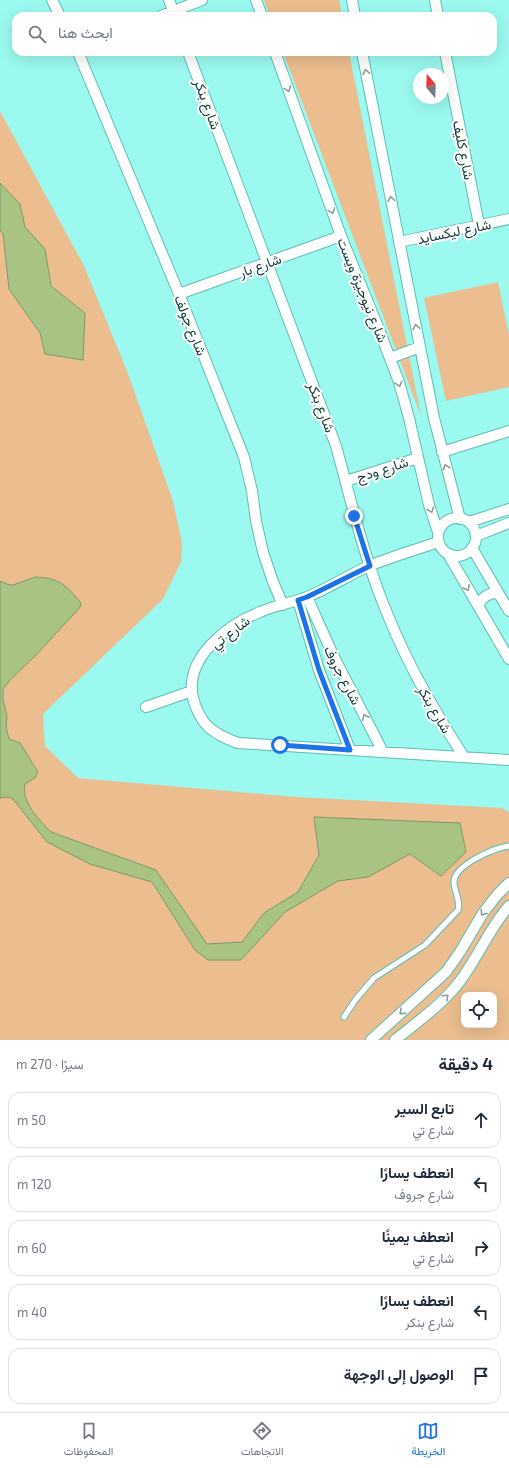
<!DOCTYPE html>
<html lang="ar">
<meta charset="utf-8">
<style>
body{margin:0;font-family:"Exo 2",Vazirmatn,sans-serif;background:#f2f2f3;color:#1f2937;direction:rtl}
.controls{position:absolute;right:12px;bottom:12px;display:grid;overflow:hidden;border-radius:8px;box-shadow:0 4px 16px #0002}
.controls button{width:36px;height:36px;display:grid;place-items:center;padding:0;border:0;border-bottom:1px solid #e0e1e3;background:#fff;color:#1f2937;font:20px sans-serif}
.compass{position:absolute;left:413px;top:68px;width:36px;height:36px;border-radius:50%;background:#fff;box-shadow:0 4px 16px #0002;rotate:341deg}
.stop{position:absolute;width:12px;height:12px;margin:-9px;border:3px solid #1a73e8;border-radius:50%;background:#fff}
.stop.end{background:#1a73e8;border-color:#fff;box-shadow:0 1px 4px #0008}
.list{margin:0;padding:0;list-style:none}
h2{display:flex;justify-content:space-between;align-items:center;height:52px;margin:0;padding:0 16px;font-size:17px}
h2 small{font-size:13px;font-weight:400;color:#747a83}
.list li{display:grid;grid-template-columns:26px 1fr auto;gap:12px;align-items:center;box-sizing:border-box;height:56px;margin:0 8px 8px;padding:0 8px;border:1px solid #e0e1e3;border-radius:12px}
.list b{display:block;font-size:15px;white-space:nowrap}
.list p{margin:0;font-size:13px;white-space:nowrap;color:#747a83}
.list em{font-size:13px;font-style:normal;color:#747a83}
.icon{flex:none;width:22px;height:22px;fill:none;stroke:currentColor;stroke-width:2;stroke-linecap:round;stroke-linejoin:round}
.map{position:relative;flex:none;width:509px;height:1040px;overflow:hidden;direction:ltr}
.search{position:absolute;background:#fff;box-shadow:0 4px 16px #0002;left:12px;right:12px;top:12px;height:44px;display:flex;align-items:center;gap:10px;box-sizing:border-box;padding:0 14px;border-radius:12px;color:#747a83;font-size:15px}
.sheet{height:372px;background:#fff}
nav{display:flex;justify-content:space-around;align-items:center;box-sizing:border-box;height:56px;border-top:1px solid #e0e1e3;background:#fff;font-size:11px;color:#747a83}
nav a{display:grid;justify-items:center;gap:2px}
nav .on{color:#1a73e8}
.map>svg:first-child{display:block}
.green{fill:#ebbd8f;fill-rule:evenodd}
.water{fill:#a8c383;stroke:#7b9a6c}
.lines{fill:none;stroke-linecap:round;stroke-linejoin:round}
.lane-casing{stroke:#5ebdb4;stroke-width:7}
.street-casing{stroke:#5ebdb4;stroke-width:12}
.lane{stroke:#fff;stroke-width:5}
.street{stroke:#fff;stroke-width:10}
.oneway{stroke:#899e9c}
.route{stroke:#1a73e8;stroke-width:5}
.labels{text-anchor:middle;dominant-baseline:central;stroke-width:4;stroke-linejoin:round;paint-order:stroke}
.street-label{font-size:14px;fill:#133c38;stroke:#fff}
</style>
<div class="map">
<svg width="509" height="1040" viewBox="0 0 509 1040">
<rect width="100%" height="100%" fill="#9bf9ef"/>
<!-- green -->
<path class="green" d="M 264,0 L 339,0 L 342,16 L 270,16 Z
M 283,52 L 349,52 L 421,416 Z
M 0,111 L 84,266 L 127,371 L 173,501 L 182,543 L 181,562 L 163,599 L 43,714 L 45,746 L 78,778 L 297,797 L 502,808 L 509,812 L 509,1040 L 0,1040 ZM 464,995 L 494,995 L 494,1025 L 464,1025 Z
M 498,282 L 509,335 L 509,387 L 446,401 L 424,298 Z"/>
<!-- water -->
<path class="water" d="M 0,183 L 20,204 L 25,227 L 45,249 L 51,286 L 85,313 L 83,360 L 45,354 L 40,333 L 9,289 L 3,233 L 0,231 Z
M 35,577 C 60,578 66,585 81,603 L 80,607 L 73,615 L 35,656 L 10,680 L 3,689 L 3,700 L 7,716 L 6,727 L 9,739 L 20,743 L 38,772 L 35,778 L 25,784 C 21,802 39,820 51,832 L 156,870 L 207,944 L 242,942 L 264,913 L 298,892 L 319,855 L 314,817 L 460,823 L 466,852 L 441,876 L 410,854 L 368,877 L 338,881 L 285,912 L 241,960 L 208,960 L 195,950 L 152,882 L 90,864 L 47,842 L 13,799 L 9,797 L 0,798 L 0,581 L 9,585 L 13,585 Z"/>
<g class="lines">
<defs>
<path id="lane" d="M 344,1017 L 356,999 L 374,978 L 425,945 L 458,910 C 461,900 454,892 454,882 C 454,865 494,848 509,846"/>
<path id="street" d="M 52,0 L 60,16
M 169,0 L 175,16
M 256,0 L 262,16
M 352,0 L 355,16
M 435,0 L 438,16
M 161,16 L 202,0
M 78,52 L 179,294 L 244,457 L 252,491 L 256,521 L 263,552 L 273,582 L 283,605
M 188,52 L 336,446 C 352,504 365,562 389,618 C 409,667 435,712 464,757
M 275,52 L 341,236 L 378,327 L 399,382 L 409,418 L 429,505 L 438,532
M 362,52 L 434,418 L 460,519
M 445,52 L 479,225
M 399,242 L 509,219
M 179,294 L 341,236
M 390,358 L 420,347
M 442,452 L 509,431
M 346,481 L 418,458
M438 537a19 19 0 1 1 38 0a19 19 0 1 1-38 0Z
M 469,522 L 509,509
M 476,536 L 509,523
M 438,542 C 415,550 391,557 369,566 C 348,575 328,589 307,597 C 292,603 275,605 260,612 C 227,625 184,658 193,698 C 200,725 213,734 238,743 L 509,760
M 472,548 L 509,611
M 448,554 L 509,659
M 307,597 L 334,657 L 383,752
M 298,600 L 319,670 L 350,750
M 478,606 C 481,598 490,591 499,594
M 146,707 L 192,691
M 371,1040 L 446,972 L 460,952 L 483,913 L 497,895 L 509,883
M 395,1040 C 416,1023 440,1006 457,985 C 477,960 488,930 509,906"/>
</defs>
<!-- lane casing -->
<use href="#lane" class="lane-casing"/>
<!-- street casing -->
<use href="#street" class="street-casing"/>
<!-- lane -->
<use href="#lane" class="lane"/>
<!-- street -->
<use href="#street" class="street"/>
</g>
<!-- one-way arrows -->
<defs><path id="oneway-chevron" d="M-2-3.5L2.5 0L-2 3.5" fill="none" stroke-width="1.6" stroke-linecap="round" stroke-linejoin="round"/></defs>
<g class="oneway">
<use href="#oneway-chevron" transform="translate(366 72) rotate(-101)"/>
<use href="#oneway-chevron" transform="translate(288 89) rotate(70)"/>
<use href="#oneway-chevron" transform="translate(391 199) rotate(-101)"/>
<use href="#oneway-chevron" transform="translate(332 211) rotate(70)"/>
<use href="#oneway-chevron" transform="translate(416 327) rotate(-101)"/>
<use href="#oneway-chevron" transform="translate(399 384) rotate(73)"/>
<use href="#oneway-chevron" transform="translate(446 467) rotate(-106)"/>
<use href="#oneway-chevron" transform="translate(431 510) rotate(70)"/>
<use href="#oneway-chevron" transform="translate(467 588) rotate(60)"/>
<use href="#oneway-chevron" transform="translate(365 717) rotate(-117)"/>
<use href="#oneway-chevron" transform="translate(483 913) rotate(125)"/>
<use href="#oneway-chevron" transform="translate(446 997) rotate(-43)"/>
<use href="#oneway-chevron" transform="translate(402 1012) rotate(138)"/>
</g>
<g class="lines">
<!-- route -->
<path class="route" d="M 280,745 L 350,750 L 319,670 L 298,600 L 307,597 L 370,566 L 354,516"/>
</g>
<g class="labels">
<!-- street labels -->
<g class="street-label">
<text transform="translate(208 104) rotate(70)">شارع بنكر</text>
<text transform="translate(464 150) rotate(79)">شارع كليف</text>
<text transform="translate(454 231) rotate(-12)">شارع ليكسايد</text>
<text transform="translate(260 265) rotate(-20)">شارع بار</text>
<text transform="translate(363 290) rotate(68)">شارع نيوجيزة ويست</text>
<text transform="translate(191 325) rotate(68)">شارع جولف</text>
<text transform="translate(322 407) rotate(69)">شارع بنكر</text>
<text transform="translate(382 469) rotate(-18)">شارع ودج</text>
<text transform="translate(230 632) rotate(-37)">شارع تي</text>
<text transform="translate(343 675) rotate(63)">شارع جروف</text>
<text transform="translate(435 709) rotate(60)">شارع بنكر</text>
</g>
</g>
</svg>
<div class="controls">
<button><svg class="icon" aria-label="locate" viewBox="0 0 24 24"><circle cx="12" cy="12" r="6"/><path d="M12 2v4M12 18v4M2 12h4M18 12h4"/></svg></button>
</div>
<svg class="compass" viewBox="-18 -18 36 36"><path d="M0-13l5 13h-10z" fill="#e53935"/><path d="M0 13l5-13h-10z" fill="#747a83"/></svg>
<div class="stop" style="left:280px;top:745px"></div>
<div class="stop end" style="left:354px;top:516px"></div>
<div class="search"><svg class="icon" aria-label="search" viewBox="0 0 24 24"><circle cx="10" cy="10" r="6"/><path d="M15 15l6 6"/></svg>ابحث هنا</div>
</div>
<section class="sheet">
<h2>4 دقيقة<small>سيرًا · 270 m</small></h2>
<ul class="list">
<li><svg class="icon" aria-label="ahead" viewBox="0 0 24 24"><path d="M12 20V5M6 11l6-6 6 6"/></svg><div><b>تابع السير</b><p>شارع تي</p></div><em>50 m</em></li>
<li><svg class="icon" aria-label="left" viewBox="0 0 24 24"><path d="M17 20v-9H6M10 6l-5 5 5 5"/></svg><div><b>انعطف يسارًا</b><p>شارع جروف</p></div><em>120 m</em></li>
<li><svg class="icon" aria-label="right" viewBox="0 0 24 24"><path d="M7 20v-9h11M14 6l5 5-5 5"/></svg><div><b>انعطف يمينًا</b><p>شارع تي</p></div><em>60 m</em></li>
<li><svg class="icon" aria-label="left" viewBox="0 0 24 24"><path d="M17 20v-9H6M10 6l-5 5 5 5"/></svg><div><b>انعطف يسارًا</b><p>شارع بنكر</p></div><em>40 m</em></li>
<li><svg class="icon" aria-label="arrive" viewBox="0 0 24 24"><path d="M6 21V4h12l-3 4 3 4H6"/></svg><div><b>الوصول إلى الوجهة</b></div></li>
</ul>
</section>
<nav>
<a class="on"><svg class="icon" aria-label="map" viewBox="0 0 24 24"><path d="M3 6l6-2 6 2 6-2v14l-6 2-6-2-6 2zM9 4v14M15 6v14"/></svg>الخريطة</a>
<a><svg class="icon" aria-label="directions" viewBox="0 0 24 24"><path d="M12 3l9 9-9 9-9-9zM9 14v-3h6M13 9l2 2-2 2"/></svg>الاتجاهات</a>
<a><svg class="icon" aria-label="saved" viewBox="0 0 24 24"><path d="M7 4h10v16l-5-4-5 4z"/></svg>المحفوظات</a>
</nav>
